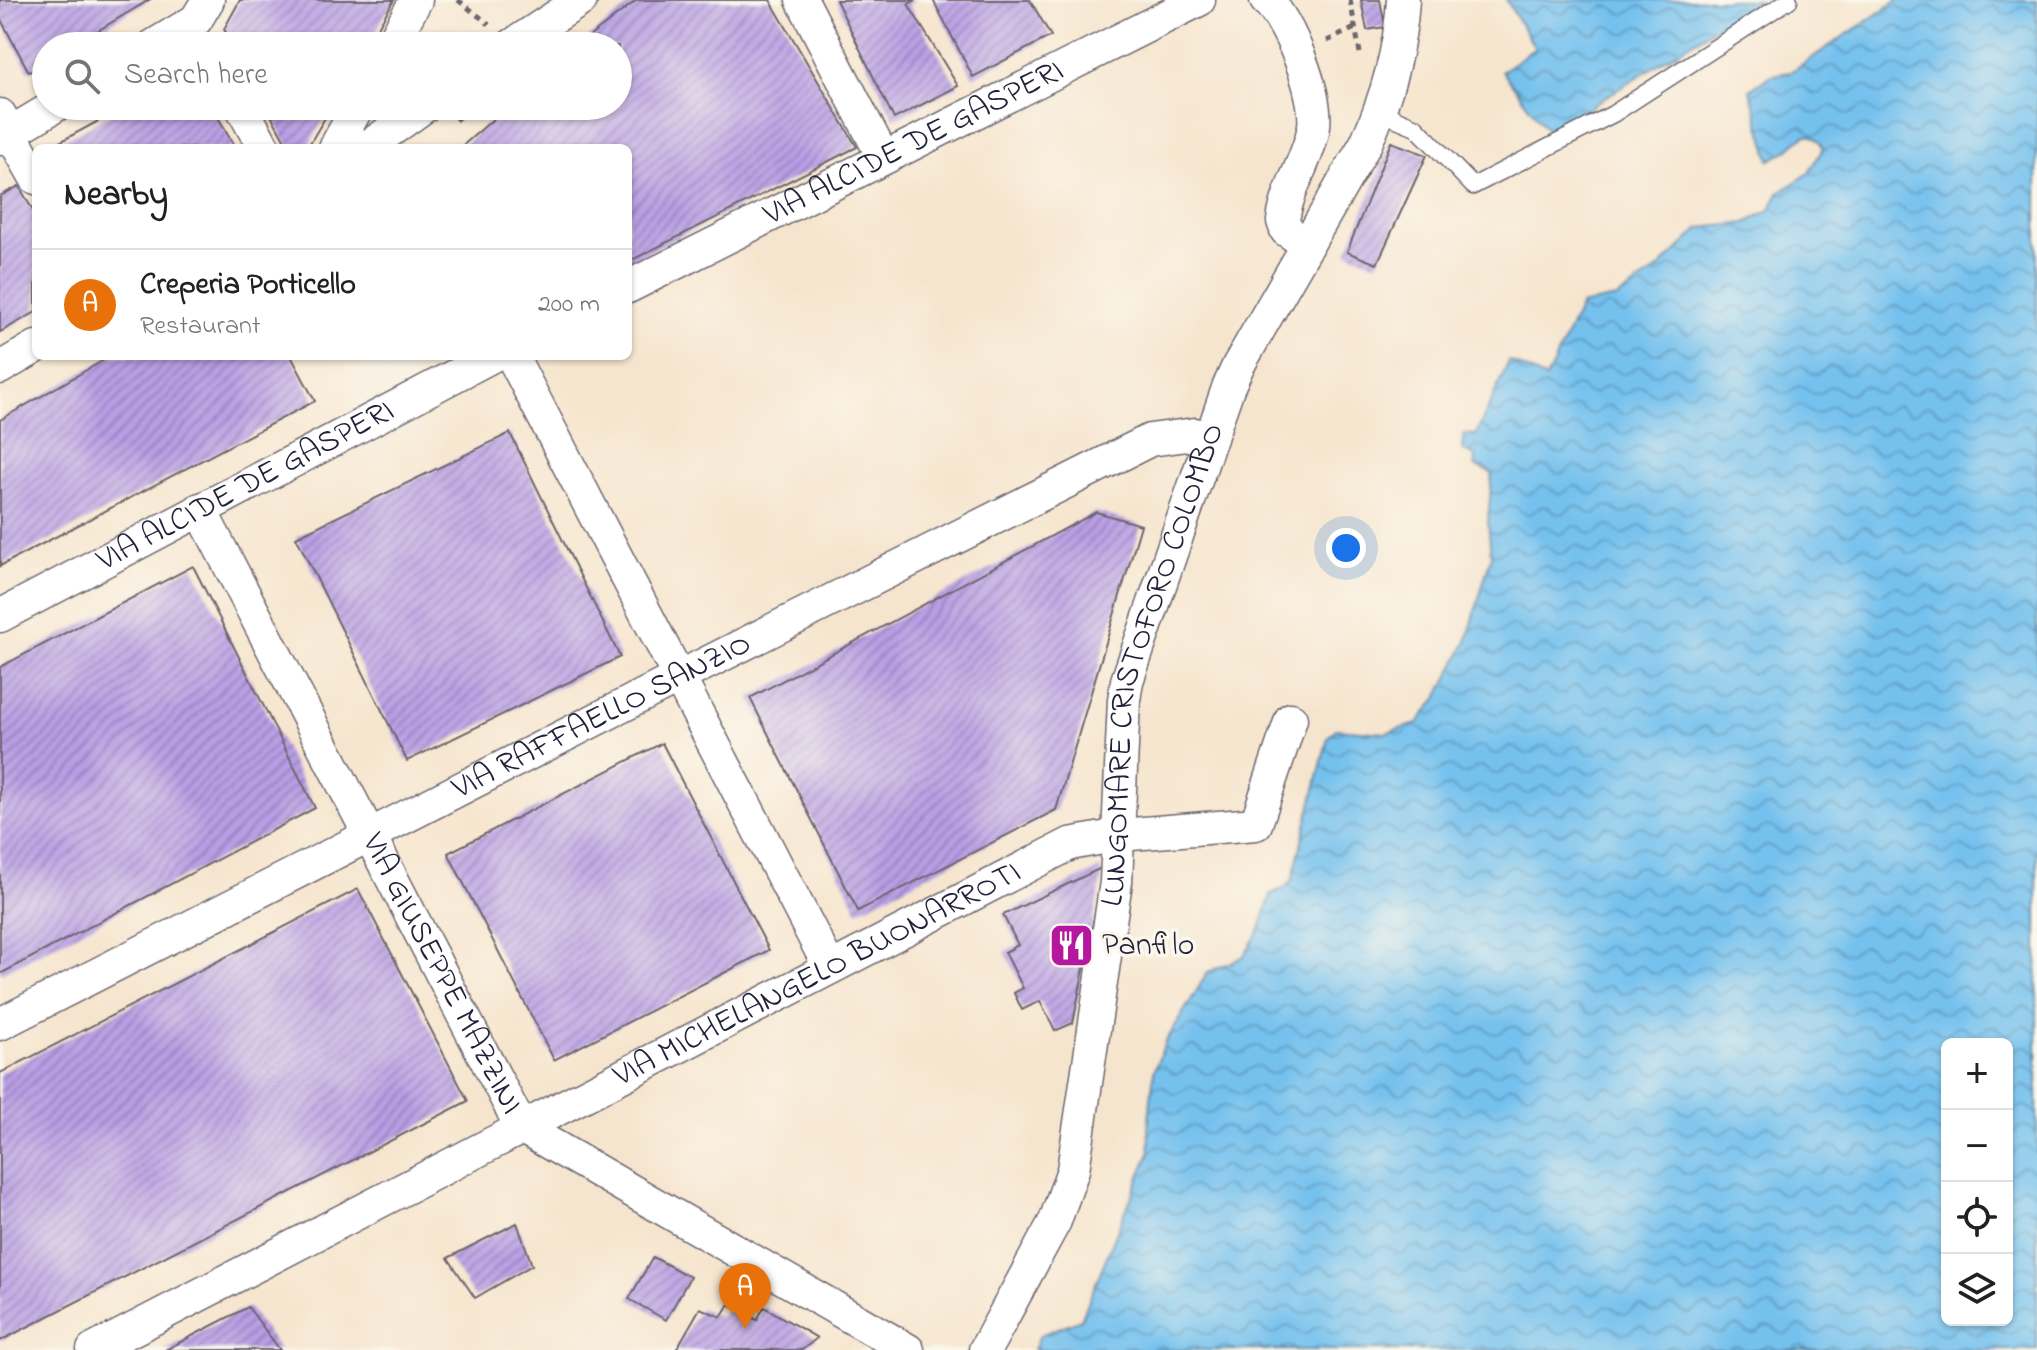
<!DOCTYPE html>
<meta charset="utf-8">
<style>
body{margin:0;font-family:"Indie Flower",sans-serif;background:#f2f2f2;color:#202124}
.controls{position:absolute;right:24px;bottom:24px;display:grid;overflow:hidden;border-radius:12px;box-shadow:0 2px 6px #0004}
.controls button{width:72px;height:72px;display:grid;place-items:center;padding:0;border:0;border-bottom:2px solid #e0e0e0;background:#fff;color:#202124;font:40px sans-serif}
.you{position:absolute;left:1346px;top:548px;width:28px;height:28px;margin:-20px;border:6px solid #fff;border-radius:50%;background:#1a73e8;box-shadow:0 0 0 12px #1a73e833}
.badge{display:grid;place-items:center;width:52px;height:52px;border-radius:50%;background:#b5179e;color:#fff;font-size:26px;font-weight:700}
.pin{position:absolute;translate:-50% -66px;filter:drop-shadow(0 2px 4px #0008)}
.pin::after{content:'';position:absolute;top:42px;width:28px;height:24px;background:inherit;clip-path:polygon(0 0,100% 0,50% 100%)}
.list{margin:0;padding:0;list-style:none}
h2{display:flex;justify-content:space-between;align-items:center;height:104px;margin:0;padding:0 32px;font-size:34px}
h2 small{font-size:26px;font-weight:400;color:#757577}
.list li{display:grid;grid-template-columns:52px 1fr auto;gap:24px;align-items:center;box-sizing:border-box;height:112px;padding:0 32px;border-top:2px solid #e0e0e0}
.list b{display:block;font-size:30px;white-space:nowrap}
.list p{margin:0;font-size:26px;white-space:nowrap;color:#757577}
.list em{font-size:26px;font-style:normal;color:#757577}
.icon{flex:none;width:44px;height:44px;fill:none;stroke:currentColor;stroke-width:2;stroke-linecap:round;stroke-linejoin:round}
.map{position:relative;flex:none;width:2037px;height:1350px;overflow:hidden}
.search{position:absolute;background:#fff;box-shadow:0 2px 6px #0004;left:32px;top:32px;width:600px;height:88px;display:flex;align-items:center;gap:20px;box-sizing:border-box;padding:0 28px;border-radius:44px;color:#757577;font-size:30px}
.panel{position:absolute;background:#fff;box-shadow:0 2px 6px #0004;left:32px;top:144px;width:600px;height:216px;border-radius:12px}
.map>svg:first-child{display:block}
.water{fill:url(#water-waves);stroke:#4b7294;stroke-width:2;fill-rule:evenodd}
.building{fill:url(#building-hatch)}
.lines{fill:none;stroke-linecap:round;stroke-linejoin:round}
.lane-casing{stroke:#6c666e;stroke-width:19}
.street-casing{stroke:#6c666e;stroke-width:35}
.path{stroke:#6c666e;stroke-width:5;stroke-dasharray:6 6;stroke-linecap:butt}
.lane{stroke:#fff;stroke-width:16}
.street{stroke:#fff;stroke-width:32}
.labels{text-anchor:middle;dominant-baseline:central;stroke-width:7;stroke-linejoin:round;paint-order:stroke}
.street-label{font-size:32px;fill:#22223b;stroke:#fbf7ec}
.poi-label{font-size:32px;fill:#22223b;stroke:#fbf7ec;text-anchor:start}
</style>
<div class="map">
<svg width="2037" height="1350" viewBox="0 0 2037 1350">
<defs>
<pattern id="water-waves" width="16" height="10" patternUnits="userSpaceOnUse" patternTransform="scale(2)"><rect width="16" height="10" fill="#74c1ee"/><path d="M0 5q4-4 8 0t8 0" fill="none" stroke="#5f9cc2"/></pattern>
<pattern id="building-hatch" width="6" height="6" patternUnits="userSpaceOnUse" patternTransform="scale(2)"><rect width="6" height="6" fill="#b89ee4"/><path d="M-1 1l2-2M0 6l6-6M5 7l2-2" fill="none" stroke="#9580ba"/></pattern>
</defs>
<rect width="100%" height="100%" fill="#fbf7ec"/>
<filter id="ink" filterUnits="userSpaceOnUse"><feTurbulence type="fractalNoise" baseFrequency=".0125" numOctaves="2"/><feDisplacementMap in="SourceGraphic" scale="16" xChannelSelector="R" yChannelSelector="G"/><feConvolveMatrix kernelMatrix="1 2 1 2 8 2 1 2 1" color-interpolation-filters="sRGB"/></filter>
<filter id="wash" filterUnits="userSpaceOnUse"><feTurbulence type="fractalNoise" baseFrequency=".006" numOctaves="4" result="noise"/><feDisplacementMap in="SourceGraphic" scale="32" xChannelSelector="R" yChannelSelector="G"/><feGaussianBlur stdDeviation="1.8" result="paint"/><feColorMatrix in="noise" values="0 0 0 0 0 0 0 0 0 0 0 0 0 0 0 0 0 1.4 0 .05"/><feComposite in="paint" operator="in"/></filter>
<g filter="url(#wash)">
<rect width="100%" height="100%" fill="#f6e5ce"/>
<!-- water -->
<path class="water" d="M 1506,0 L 1759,0 L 1549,133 L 1502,71 L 1535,48 Z
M 1898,0 L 2037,0 L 2037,1350 L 1034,1350 L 1040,1335 L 1081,1319 L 1150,1152 L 1148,1129 L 1154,1071 L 1165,1043 L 1208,972 L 1243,957 L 1260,929 L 1271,894 L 1283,889 L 1292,881 L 1328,737 L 1336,729 L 1386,733 L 1417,724 L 1438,697 L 1467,641 L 1491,556 L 1488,522 L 1492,473 L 1475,466 L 1476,457 L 1462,449 L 1464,434 L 1476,435 L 1509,361 L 1546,379 L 1581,305 L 1617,298 L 1658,269 L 1700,228 L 1746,223 L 1770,210 L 1779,193 L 1809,173 L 1823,148 C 1810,124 1802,138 1788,150 C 1782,154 1776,157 1770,160 L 1750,90 L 1770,76 L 1792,71 ZM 1947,1044 L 2007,1044 L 2007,1320 L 1947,1320 Z"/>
<g id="blocks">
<!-- building -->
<path class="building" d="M 0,0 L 149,0 L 72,46 L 46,46 L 46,62 L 29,72 L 0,18 Z
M 240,0 L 394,0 L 367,46 L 233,46 L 224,29 Z
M 637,0 L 770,0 L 857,147 L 628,262 L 628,148 L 460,148 L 508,106 L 618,106 L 618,46 L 577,46 Z
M 836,0 L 916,0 L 908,4 L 958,86 L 894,119 Z
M 933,0 L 1030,0 L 1051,36 L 973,77 Z
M 1361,0 L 1380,0 L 1385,27 L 1367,30 Z
M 126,106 L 212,106 L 235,148 L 58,148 L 56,144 Z
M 266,106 L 332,106 L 307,148 L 289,148 Z
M 1391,142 L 1427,155 L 1377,264 L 1347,252 Z
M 19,186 L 36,216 L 36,312 L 0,332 L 0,196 Z
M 111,356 L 291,356 L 315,401 L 0,566 L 0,420 Z
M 510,433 L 620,657 L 407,761 L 296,537 Z
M 1096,512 L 1141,525 L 1056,810 L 858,911 L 750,698 Z
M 193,566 L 315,808 L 0,974 L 0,667 Z
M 662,743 L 769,950 L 554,1060 L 448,853 Z
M 1099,869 L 1103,873 L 1073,1023 L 1055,1031 L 1040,1001 L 1022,1010 L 1014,993 L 1023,988 L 1005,952 L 1018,945 L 1003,915 Z
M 358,889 L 468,1101 L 0,1341 L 0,1073 Z
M 517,1223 L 532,1265 L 475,1298 L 448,1258 Z
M 653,1257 L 690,1277 L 666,1320 L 629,1299 Z
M 729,1304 L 757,1320 L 764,1307 L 817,1338 L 802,1350 L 676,1350 L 700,1308 L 721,1317 Z
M 248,1307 L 280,1350 L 165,1350 Z"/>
</g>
</g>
<g filter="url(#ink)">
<use href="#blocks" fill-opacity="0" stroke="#6c666e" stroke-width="2"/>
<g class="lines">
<defs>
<path id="lane" d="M 1380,112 L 1416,127 L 1473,186 L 1613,114 L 1789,0"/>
<g id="street">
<path d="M 802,0 L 883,157"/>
<path d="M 1266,0 C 1289,20 1318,95 1314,126 C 1309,158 1287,188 1283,221 L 1286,230 L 1308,245"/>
<path d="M 153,46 L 196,20 L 208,0"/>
<path d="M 391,46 L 416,0"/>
<path d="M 511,46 L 581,0"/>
<path d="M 241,106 L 264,148"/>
<path d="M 0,115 L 36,178"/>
<path d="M 0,139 L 55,106"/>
<path d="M 335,148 L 358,106"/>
<path d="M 366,148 L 425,106"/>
<path id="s1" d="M 628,287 L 1199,0"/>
<path d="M 512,356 L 830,968"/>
<path d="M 0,368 L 36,347"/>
<path id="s2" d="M 200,509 L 521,1127 L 908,1350"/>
<path id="s3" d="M 0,616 L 492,356"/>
<path id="s4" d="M 0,1024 L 679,677 L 1150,440 L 1195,434 L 1211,438"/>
<path id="s5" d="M 93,1350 L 1070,844 L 1119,835 L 1256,824 L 1291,719"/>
<path id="s6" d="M 985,1350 L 1055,1221 L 1073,1170 L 1116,882 L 1124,700 L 1127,681 L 1228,388 L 1238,366 L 1366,143 C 1387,97 1400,50 1403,0"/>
</g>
</defs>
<!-- lane casing -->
<use href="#lane" class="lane-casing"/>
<!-- street casing -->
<use href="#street" class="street-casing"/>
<!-- path -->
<path class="path" d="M 458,0 L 489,24
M 1350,0 L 1361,58
M 1327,41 L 1355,28
M 455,120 L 473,106"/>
<!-- lane -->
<use href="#lane" class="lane"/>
<!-- street -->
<use href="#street" class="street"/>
</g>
</g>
<!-- icons -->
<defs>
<symbol id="restaurant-square" viewBox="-11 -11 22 22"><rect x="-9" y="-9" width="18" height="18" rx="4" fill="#b5179e" stroke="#fbf7ec"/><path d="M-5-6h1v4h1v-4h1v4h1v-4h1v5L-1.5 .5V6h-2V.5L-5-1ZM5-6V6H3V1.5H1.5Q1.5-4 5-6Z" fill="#fff"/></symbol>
</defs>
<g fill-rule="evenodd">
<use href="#restaurant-square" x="1046" y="920" width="51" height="51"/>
</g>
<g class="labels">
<!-- street labels -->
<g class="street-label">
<text stroke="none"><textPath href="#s1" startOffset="320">VIA ALCIDE DE GASPERI</textPath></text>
<text stroke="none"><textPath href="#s3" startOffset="278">VIA ALCIDE DE GASPERI</textPath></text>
<text stroke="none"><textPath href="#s6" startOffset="716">LUNGOMARE CRISTOFORO COLOMBO</textPath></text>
<text stroke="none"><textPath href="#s4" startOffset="676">VIA RAFFAELLO SANZIO</textPath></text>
<text stroke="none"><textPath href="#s2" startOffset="524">VIA GIUSEPPE MAZZINI</textPath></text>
<text stroke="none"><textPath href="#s5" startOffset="816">VIA MICHELANGELO BUONARROTI</textPath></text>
</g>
<!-- poi labels -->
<g class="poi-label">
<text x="1102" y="946">Panfilo</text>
</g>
</g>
</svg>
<div class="controls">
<button>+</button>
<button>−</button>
<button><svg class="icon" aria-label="locate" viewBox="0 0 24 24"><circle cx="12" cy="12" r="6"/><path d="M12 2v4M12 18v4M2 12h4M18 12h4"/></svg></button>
<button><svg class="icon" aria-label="layers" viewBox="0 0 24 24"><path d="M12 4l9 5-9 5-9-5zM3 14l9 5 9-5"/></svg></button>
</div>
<div class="you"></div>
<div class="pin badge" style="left:745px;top:1329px;background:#e8710a">A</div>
<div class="search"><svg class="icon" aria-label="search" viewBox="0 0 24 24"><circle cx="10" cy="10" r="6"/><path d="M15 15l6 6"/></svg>Search here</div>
<section class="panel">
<h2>Nearby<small></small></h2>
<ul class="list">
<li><span class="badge" style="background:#e8710a">A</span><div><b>Creperia Porticello</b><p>Restaurant</p></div><em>200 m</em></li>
</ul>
</section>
</div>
